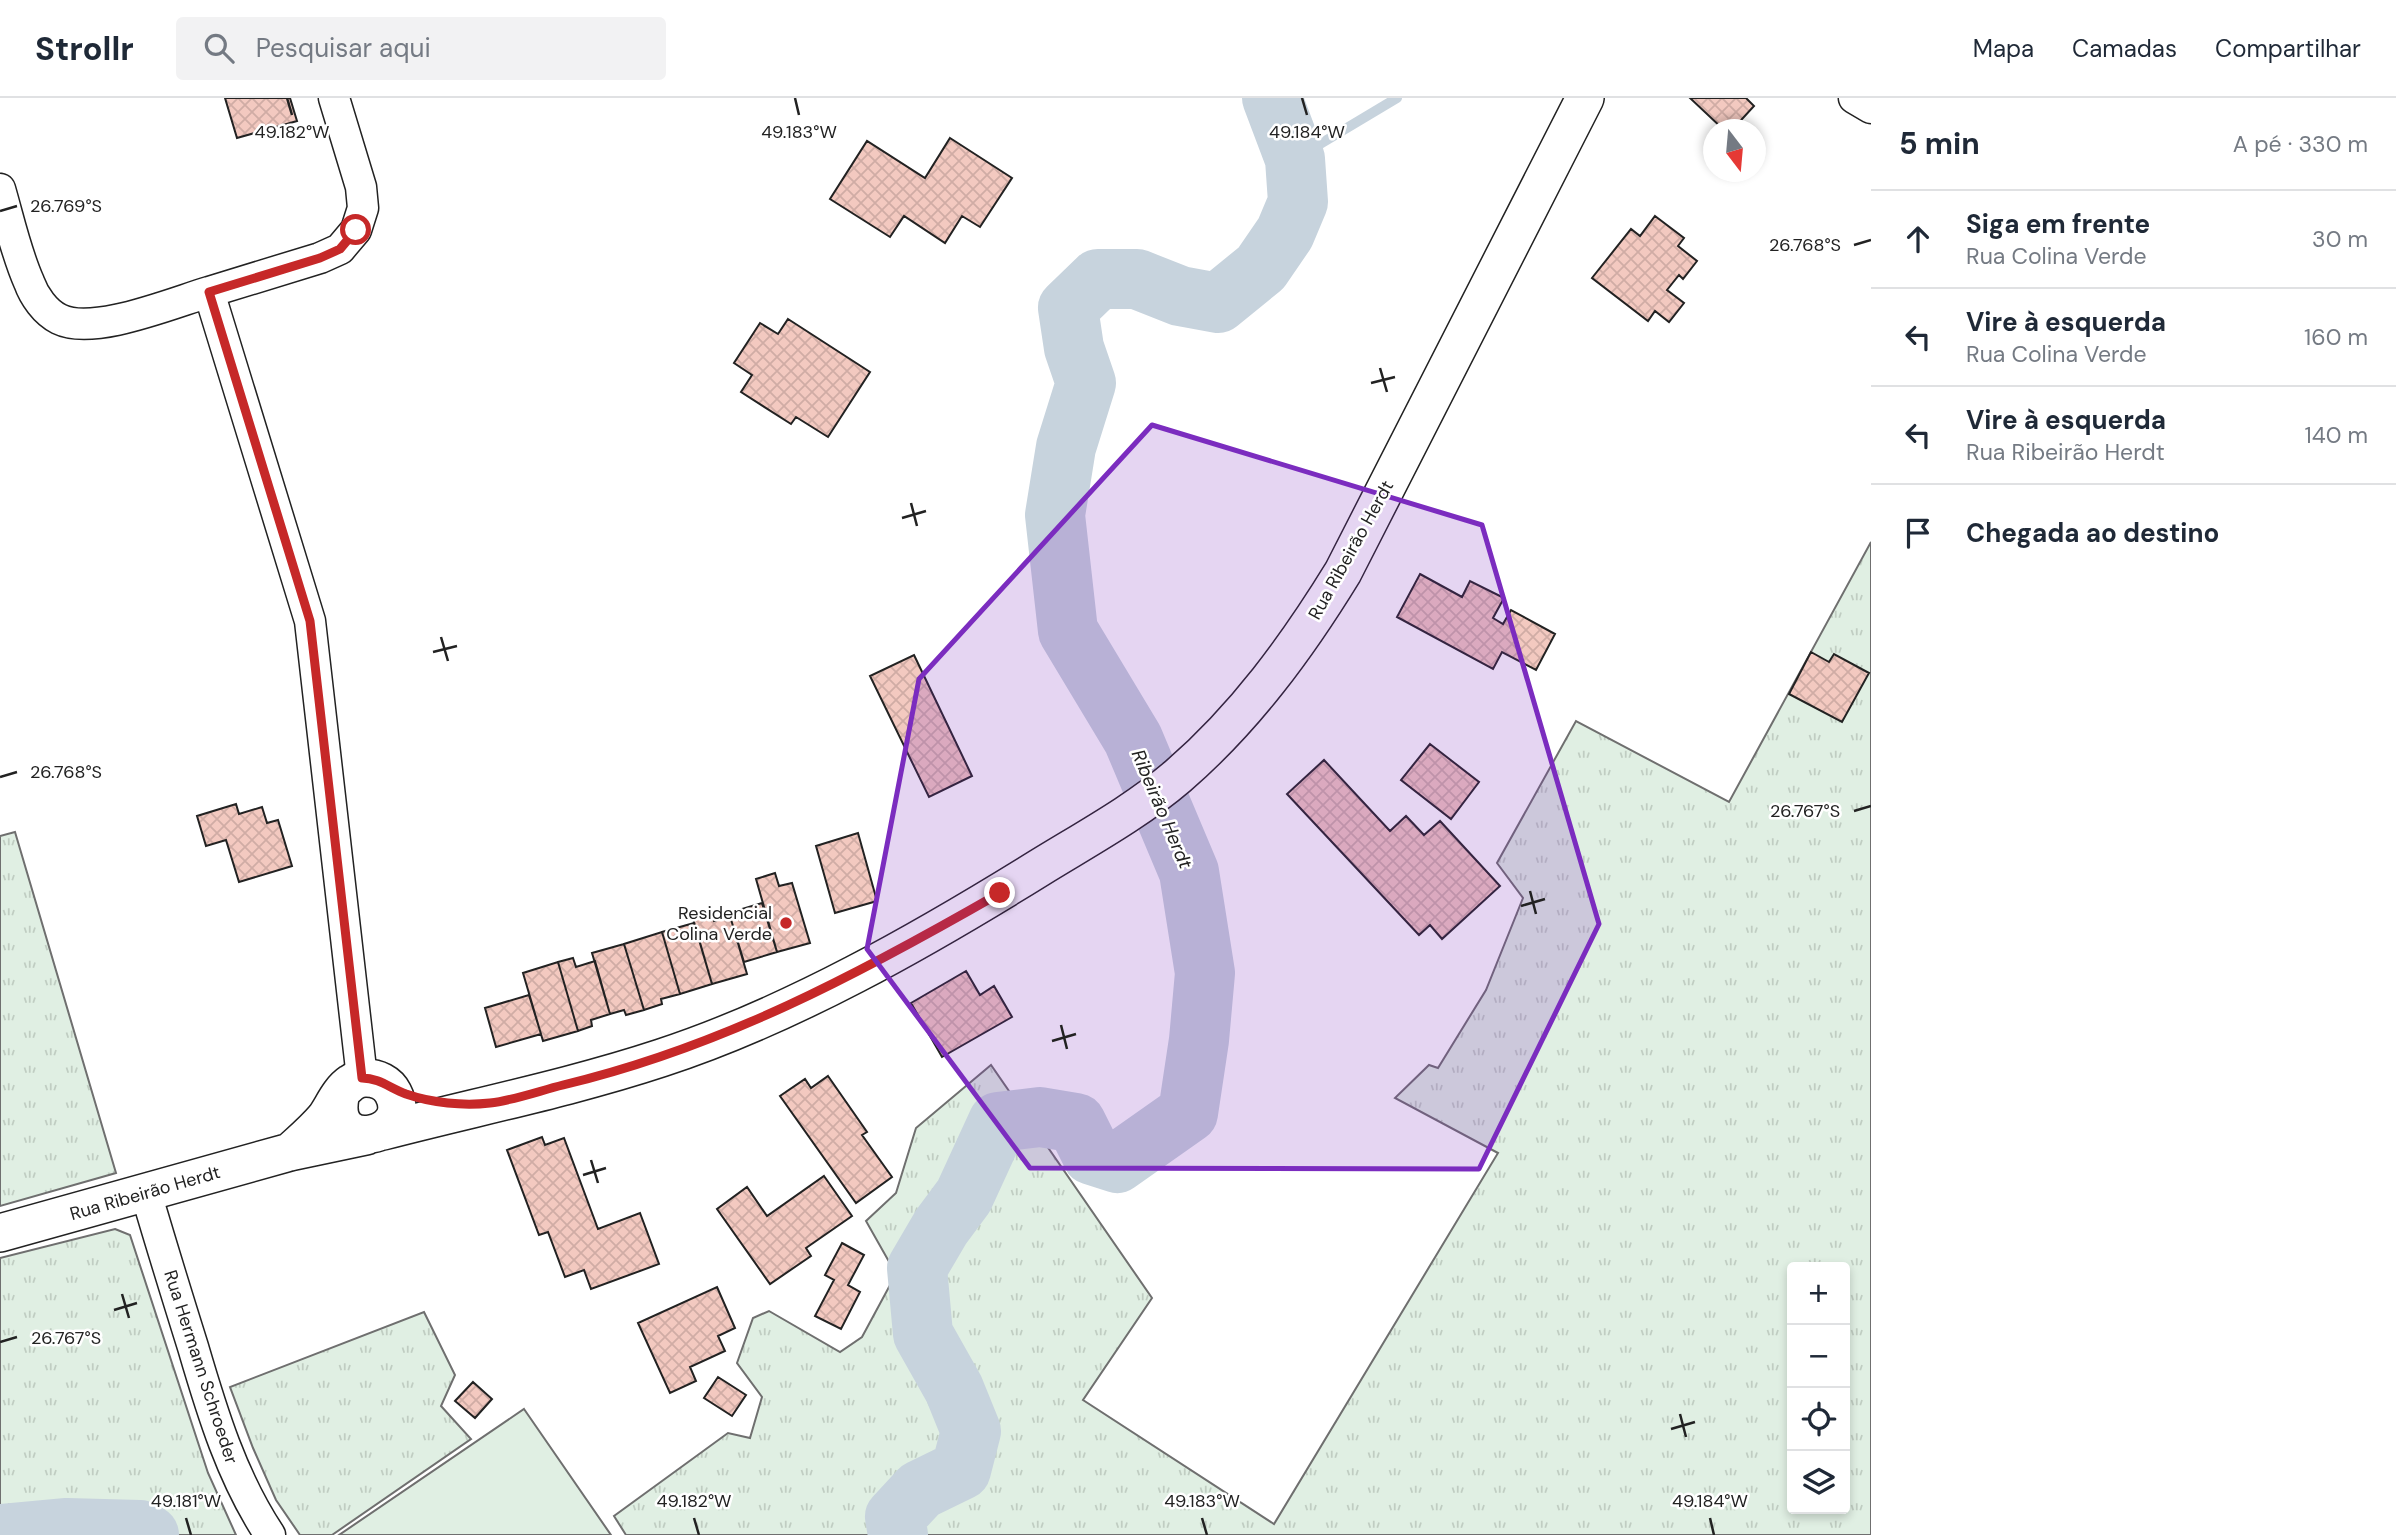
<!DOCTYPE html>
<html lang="pt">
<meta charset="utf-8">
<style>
body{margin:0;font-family:"DM Sans",sans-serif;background:#f2f2f3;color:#1f2937}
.controls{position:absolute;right:21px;bottom:21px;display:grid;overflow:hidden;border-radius:7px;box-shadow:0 4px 10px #0003}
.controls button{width:63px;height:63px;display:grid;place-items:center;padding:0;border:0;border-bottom:2px solid #e0e1e3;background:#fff;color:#1f2937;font:35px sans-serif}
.compass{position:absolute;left:1703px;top:21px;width:63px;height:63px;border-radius:50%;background:#fff;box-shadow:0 4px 10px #0003;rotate:164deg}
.stop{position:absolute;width:21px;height:21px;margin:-16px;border:5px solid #c62828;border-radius:50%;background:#fff}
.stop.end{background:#c62828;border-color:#fff;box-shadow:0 2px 7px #0008}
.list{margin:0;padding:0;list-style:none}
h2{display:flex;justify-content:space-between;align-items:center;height:91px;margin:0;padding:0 28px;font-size:30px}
h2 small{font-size:23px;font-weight:400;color:#747a83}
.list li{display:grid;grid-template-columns:46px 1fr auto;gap:21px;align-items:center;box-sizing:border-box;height:98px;padding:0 28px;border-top:2px solid #e0e1e3}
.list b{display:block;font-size:26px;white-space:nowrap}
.list p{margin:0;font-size:23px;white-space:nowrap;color:#747a83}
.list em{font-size:23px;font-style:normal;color:#747a83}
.icon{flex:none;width:38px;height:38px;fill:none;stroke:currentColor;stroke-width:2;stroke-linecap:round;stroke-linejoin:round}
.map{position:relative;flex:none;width:1871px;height:1437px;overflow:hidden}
header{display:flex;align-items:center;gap:42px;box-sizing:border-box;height:98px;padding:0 35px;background:#fff;border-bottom:2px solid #e0e1e3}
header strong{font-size:33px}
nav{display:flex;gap:38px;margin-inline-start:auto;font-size:24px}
.search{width:490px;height:63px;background:#f2f2f3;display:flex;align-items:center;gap:18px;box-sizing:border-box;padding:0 24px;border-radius:7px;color:#747a83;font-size:26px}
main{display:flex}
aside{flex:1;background:#fff}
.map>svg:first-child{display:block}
.grass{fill:url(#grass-tufts);stroke:#6f6f6f;stroke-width:2;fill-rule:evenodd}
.garden{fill:#e0efe3;stroke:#6f6f6f;stroke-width:2}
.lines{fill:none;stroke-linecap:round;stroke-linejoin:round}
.stream{stroke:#c7d3dd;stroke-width:10}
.river{stroke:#c7d3dd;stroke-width:60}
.building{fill:url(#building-cross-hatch);stroke:#222;stroke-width:2}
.minor-casing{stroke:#222;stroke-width:33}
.tertiary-casing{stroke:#222;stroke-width:40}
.minor{stroke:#fff;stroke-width:30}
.tertiary{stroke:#fff;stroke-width:37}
.route{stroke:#c62828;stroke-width:9}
.marked{fill:#7b2cbf;fill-opacity:0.2;stroke:#7b2cbf;stroke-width:5;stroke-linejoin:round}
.ticks{fill:none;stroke:#222;stroke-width:2.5}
.poi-dot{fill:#c62828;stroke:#fff;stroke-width:2.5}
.labels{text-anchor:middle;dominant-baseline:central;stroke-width:5;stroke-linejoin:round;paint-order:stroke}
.street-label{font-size:18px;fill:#222;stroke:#fff}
.poi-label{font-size:18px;fill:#222;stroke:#fff;text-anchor:end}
.water-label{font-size:19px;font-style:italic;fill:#222;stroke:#fff}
.ticks-label{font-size:18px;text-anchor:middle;fill:#222;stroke:#fff;stroke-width:5;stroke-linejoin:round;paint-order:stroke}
</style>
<header>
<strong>Strollr</strong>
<div class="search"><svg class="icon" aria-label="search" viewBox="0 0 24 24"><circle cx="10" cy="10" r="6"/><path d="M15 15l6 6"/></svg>Pesquisar aqui</div>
<nav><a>Mapa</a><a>Camadas</a><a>Compartilhar</a></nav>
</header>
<main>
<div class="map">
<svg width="1871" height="1437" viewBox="0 0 1871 1437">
<defs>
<pattern id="grass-tufts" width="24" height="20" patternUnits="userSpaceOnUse" patternTransform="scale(1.75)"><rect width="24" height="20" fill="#e0efe3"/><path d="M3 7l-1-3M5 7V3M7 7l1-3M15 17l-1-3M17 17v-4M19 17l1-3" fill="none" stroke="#c0cdc2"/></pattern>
<pattern id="building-cross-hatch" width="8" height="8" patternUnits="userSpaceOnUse" patternTransform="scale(1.75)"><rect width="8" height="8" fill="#f3c9c0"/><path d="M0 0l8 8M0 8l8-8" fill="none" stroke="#d0aca5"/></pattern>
</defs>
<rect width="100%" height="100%" fill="#fff"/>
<!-- grass -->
<path class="grass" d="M 1871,444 L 1871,1437 L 626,1437 L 614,1418 L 728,1335 L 750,1340 L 762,1299 L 737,1265 L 753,1220 L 769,1213 L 840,1254 L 862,1239 L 896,1176 L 866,1123 L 896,1095 L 916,1030 L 991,967 L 1152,1200 L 1083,1302 L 1274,1426 L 1498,1055 L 1395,1000 L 1429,967 L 1438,970 L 1486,892 L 1523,800 L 1497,765 L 1576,623 L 1729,704 ZM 1792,1169 L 1845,1169 L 1845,1411 L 1792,1411 Z
M 15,734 L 116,1075 L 0,1108 L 0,738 Z
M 115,1131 L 130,1137 L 208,1375 L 236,1437 L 0,1437 L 0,1160 Z
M 424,1214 L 455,1277 L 441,1308 L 471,1341 L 332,1437 L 300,1437 L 276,1402 L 253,1350 L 230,1289 Z"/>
<!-- garden -->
<path class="garden" d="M 524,1311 L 611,1437 L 339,1437 Z"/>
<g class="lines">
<!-- stream -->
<path class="stream" d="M 1295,61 L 1397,0"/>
<!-- river -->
<path class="river" d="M 0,1436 L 67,1430 L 140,1432 L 149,1437
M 898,1437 L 895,1419 L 920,1392 L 961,1372 L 971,1333 L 954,1291 L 923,1236 L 917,1170 L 941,1129 L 964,1098 L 998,1024 L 1040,1019 L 1076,1025 L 1092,1057 L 1117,1065 L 1188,1015 L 1199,942 L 1205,875 L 1189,774 L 1133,641 L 1068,533 L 1055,417 L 1066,349 L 1086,285 L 1074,250 L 1068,210 L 1098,181 L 1137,181 L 1180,198 L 1218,205 L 1261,170 L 1285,135 L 1298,104 L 1295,61 L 1272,0"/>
</g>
<!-- building -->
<path class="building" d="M 225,0 L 290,0 L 297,23 L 237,40 Z
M 1690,0 L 1746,0 L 1754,8 L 1732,32 L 1724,32 Z
M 950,40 L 1012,80 L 980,129 L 962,118 L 945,145 L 904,118 L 890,139 L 830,101 L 867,43 L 925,80 Z
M 1655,118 L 1684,140 L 1678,148 L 1697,163 L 1683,181 L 1679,177 L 1667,192 L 1684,205 L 1669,224 L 1655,213 L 1648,223 L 1592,180 L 1631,131 L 1640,138 Z
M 788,221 L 870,274 L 828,339 L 796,319 L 791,326 L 741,294 L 752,277 L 734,265 L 760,225 L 778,236 Z
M 1420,476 L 1462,499 L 1470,483 L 1504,500 L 1493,520 L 1503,526 L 1511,512 L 1555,536 L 1536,572 L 1502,554 L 1493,571 L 1397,519 Z
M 1811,554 L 1829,564 L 1834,556 L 1869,575 L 1842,624 L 1789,596 Z
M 914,557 L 972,678 L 929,699 L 870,578 Z
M 1430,646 L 1479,684 L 1451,721 L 1401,682 Z
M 1324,662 L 1390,733 L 1406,718 L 1424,737 L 1440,723 L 1500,788 L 1442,841 L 1430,827 L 1419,837 L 1287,696 Z
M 236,706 L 239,716 L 262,709 L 267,725 L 278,722 L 292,768 L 239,784 L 226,742 L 206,748 L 197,718 Z
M 858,735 L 877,803 L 835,815 L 816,748 Z
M 775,775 L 779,788 L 792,785 L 810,845 L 777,854 L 756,781 Z
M 762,805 L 777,854 L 744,864 L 729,815 Z
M 711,811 L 714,823 L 730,818 L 747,876 L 712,886 L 692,817 Z
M 694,825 L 712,886 L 680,896 L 662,834 Z
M 662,834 L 680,896 L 661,901 L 662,906 L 644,912 L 624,846 Z
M 624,846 L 644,912 L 626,917 L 624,912 L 610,916 L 592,855 Z
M 573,860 L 576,869 L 595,863 L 610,916 L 591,922 L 592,928 L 578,933 L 558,864 Z
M 558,864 L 578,933 L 543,943 L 523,875 Z
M 966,873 L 980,897 L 994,888 L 1012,919 L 942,959 L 911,905 Z
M 529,897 L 541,936 L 496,949 L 485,910 Z
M 828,978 L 867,1034 L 862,1037 L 892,1079 L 856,1105 L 780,998 L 805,981 L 811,990 Z
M 542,1039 L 545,1047 L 564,1040 L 598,1131 L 640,1115 L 659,1166 L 591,1191 L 584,1172 L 565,1179 L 548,1134 L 539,1137 L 507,1052 Z
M 824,1078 L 852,1118 L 806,1150 L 811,1158 L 770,1186 L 717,1111 L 747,1089 L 767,1118 Z
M 842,1145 L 864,1157 L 848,1187 L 860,1194 L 841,1231 L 815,1218 L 834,1182 L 825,1177 Z
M 717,1189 L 735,1230 L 718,1238 L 725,1253 L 690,1269 L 696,1283 L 670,1295 L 638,1225 Z
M 718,1279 L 746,1297 L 732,1318 L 704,1300 Z
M 473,1284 L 492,1301 L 475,1320 L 455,1303 Z"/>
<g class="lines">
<defs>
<path id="minor" d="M 334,0 L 361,89 L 363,110 L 356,132 L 340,151 L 320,160 L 209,194 L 310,523 L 362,980
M 1854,0 L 1871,10
M 0,91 C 9,122 16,155 29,184 C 34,198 45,214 59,221 C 93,238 172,205 209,194
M 146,1095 C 161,1146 177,1198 193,1249 C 212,1314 232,1380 270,1437"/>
<path id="tertiary" d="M 383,1033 C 475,1009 570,990 661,960 C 790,918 923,842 1039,770 C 1086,741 1136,714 1178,678 C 1245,620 1297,549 1343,474 L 1585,0
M 290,1054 C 302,1043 314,1033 325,1020 C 333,1009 339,993 351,985 C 355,982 360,980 366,980 C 377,980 388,985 393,995 C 416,1039 329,1059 340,999
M 0,1135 L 290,1054 L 366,1038"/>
</defs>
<!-- minor casing -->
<use href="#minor" class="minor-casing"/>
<!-- tertiary casing -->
<use href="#tertiary" class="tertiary-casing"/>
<!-- minor -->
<use href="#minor" class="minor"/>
<!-- tertiary -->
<use href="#tertiary" class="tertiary"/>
</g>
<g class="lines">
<!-- route -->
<path class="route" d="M 356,132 L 340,151 L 320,160 L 209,194 L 310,523 L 362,980 C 379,980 390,990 406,996 C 432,1005 463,1008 490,1005 C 515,1002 539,993 563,987 C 722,949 859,876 1000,795"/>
</g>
<!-- marked area -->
<path class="marked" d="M 1152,327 L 1482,427 L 1599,826 L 1479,1071 L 1030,1070 L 867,851 L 919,581 Z"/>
<!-- ticks -->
<path class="ticks" d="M 287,0 L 292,17M 795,0 L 799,17M 1302,0 L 1307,17M 0,113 L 17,108M 1854,147 L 1871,142M 1380,270 L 1387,294M 1371,285 L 1395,279M 911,405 L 917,428M 902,420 L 926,413M 441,539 L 448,563M 433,554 L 457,548M 0,679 L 17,674M 1854,713 L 1871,708M 1530,793 L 1536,816M 1521,808 L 1545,801M 1061,927 L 1067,951M 1052,943 L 1076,936M 591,1062 L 598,1085M 583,1077 L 606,1070M 122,1196 L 129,1220M 114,1212 L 137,1205M 0,1244 L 17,1239M 1680,1316 L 1686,1339M 1671,1331 L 1695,1324M 186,1420 L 191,1437M 694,1420 L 699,1437M 1202,1420 L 1207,1437M 1710,1420 L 1714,1437"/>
<!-- markers -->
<circle class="poi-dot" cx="786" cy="825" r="7"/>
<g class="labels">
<!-- street labels -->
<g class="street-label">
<text transform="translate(1351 452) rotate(-61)">Rua Ribeirão Herdt</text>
<text transform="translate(145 1095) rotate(-16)">Rua Ribeirão Herdt</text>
<text transform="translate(201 1269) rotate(72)">Rua Hermann Schroeder</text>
</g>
<!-- poi labels -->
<g class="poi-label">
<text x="772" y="815">Residencial<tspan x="772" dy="21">Colina Verde</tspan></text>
</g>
<!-- water labels -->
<g class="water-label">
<text transform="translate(1162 711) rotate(67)">Ribeirão Herdt</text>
</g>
</g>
<g class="ticks-label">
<text x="292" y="40">49.182°W</text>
<text x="799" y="40">49.183°W</text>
<text x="1307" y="40">49.184°W</text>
<text x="66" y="114">26.769°S</text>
<text x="1805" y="153">26.768°S</text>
<text x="66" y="680">26.768°S</text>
<text x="1805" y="719">26.767°S</text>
<text x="66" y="1246">26.767°S</text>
<text x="186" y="1409">49.181°W</text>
<text x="694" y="1409">49.182°W</text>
<text x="1202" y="1409">49.183°W</text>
<text x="1710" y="1409">49.184°W</text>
</g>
</svg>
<div class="controls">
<button>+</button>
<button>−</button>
<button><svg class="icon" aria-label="locate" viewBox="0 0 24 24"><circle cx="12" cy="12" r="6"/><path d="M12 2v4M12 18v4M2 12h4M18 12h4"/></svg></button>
<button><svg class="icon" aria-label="layers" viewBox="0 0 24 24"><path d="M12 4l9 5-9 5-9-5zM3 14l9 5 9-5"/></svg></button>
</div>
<svg class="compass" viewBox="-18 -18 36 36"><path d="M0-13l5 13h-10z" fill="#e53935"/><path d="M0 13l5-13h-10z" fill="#747a83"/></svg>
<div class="stop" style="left:356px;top:132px"></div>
<div class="stop end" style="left:1000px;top:795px"></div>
</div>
<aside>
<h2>5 min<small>A pé · 330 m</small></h2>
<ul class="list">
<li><svg class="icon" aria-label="ahead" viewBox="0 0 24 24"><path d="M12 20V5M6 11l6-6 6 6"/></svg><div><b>Siga em frente</b><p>Rua Colina Verde</p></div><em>30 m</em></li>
<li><svg class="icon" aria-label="left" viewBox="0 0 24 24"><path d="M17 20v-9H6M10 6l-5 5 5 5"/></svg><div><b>Vire à esquerda</b><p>Rua Colina Verde</p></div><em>160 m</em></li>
<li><svg class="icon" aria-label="left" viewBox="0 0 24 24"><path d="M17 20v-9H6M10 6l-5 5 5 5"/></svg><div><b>Vire à esquerda</b><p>Rua Ribeirão Herdt</p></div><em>140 m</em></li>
<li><svg class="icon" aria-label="arrive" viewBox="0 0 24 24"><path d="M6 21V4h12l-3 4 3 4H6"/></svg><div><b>Chegada ao destino</b></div></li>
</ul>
</aside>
</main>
